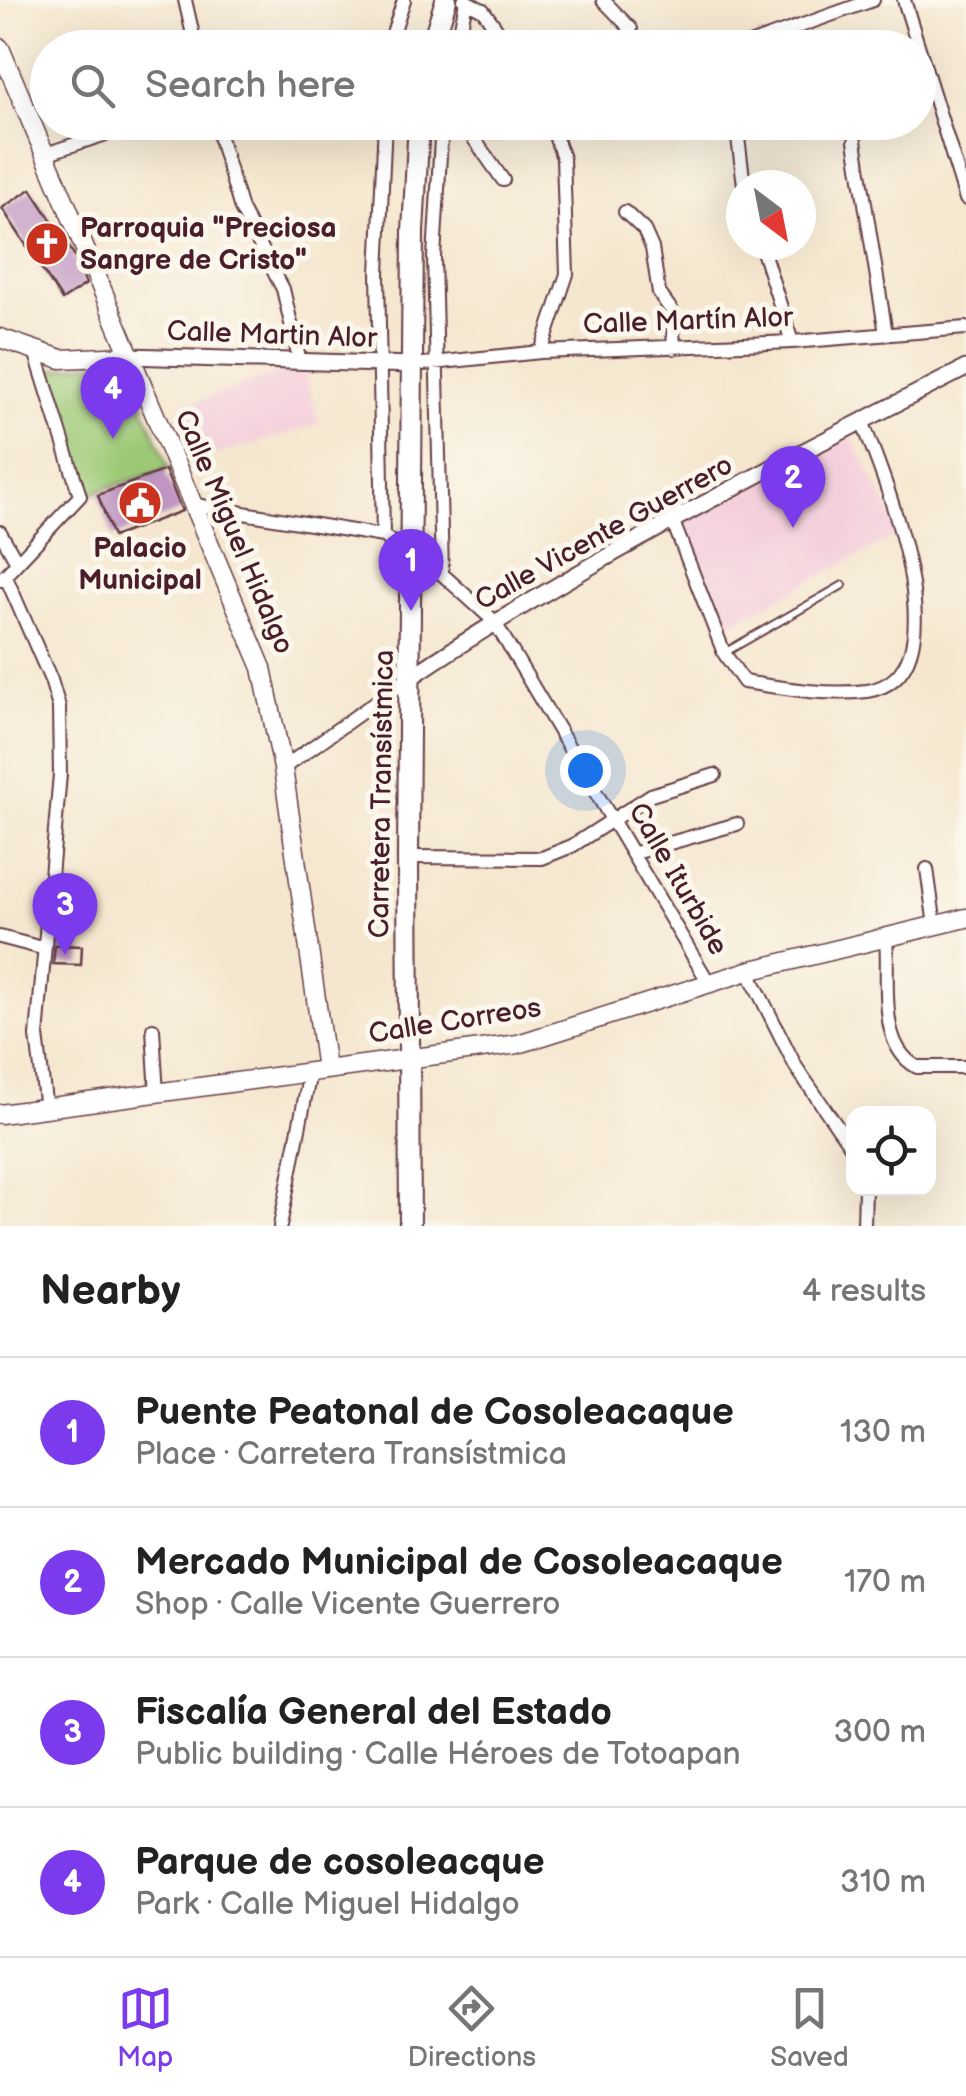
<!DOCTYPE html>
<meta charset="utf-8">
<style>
body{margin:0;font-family:"Balsamiq Sans",sans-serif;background:#f2f2f2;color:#222}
.controls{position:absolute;right:30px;bottom:30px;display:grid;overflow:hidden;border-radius:20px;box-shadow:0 10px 40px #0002}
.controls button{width:90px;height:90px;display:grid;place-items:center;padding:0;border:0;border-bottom:2px solid #e0e0e0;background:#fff;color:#222;font:50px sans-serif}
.compass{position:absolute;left:726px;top:170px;width:90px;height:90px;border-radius:50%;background:#fff;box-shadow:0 10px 40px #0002;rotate:148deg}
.you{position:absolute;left:585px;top:770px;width:35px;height:35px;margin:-25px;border:8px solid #fff;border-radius:50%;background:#1a73e8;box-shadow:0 0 0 15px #1a73e833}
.badge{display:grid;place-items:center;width:65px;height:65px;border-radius:50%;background:#7c3aed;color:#fff;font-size:32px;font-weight:700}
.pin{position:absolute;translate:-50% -82px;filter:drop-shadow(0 2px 5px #0008)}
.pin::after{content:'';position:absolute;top:52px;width:35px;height:30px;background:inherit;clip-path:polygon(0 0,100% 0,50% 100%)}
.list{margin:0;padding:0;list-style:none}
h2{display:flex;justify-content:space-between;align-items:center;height:130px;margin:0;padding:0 40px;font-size:42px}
h2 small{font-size:32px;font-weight:400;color:#767676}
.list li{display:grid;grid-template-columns:65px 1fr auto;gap:30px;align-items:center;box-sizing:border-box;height:150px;padding:0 40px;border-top:2px solid #e0e0e0}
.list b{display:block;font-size:38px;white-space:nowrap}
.list p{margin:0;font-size:32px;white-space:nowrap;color:#767676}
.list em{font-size:32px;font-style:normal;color:#767676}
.icon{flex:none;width:55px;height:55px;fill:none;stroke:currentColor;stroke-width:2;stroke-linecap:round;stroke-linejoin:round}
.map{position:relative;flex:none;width:966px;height:1226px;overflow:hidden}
.search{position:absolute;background:#fff;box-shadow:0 10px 40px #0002;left:30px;right:30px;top:30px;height:110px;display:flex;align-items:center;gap:25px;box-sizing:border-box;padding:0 35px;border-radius:55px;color:#767676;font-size:38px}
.sheet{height:730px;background:#fff}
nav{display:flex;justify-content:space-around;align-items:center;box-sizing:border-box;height:140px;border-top:2px solid #e0e0e0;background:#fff;font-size:28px;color:#767676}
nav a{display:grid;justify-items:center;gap:5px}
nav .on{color:#7c3aed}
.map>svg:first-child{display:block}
.built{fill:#f4cfdc}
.green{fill:#9dc976;stroke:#747450;stroke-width:2.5}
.building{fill:#c095c3}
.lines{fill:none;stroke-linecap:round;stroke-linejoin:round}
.service-casing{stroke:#643d44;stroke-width:10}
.minor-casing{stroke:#643d44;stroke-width:16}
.tertiary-casing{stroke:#643d44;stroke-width:19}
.secondary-casing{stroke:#643d44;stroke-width:21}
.primary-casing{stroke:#643d44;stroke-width:24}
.service{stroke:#fff;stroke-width:6}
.minor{stroke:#fff;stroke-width:12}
.tertiary{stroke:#fff;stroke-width:15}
.secondary{stroke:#fff;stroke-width:18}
.primary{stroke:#fff;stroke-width:20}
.labels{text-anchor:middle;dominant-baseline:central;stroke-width:10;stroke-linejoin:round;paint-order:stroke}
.poi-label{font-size:28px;font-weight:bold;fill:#4a1f2b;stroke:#fbf7ec;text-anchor:start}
.street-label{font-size:28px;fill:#4a1f2b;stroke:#fbf7ec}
</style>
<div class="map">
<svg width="966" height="1226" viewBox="0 0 966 1226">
<rect width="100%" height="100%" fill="#fbf7ec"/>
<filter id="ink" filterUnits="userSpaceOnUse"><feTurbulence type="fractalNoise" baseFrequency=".01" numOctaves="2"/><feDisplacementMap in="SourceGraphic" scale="20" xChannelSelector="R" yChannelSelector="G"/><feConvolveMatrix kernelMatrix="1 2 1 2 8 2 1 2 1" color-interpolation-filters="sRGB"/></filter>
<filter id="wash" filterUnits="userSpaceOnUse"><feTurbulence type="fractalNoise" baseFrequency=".0048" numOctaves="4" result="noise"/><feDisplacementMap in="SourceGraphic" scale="40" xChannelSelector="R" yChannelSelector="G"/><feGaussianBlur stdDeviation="2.25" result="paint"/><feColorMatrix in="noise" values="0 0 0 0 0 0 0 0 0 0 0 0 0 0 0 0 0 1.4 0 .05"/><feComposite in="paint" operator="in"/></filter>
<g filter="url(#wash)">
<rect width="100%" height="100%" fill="#f5e7cf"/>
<!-- built -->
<path class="built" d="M 303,364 L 319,424 L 199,460 L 178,408 Z
M 852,437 L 901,533 L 728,625 L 685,522 Z"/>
<!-- green -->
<path class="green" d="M 123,358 L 169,468 L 87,495 L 49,370 Z"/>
<g id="blocks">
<!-- building -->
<path class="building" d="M 31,189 L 73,253 L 86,284 L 62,300 L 2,208 Z
M 165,470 L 182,511 L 113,537 L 98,495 Z
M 55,945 L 82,946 L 81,965 L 53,964 Z"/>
</g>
</g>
<g filter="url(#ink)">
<use href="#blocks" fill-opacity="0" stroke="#643d44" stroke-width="2.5"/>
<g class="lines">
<defs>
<path id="service" d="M 724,653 L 843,585"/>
<path id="minor" d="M 185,0 L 196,48
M 464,0 L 483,10 L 510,48
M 603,0 L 631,29
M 904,0 L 966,199
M 388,48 L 404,0
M 457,48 L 466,1
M 738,48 L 873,0
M 215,122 L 241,209 L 283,289 L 299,358
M 462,122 L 503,180
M 736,122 L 744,185
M 855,141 L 886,334
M 48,153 L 143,122
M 625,212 L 644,230 L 652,248 L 659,293 L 672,311 L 674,348
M 761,245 L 792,342
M 541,352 L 567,274 L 563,158 L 550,122
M 413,365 L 541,352 L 792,342 L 966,328
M 195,505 L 383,536 L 442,574 L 494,621 L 709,983
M 673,522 L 724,653 L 744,682 C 783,688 827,696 867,691 C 966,675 884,478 862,421
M 0,532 L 17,562
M 383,536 L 378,273 L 385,122
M 442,574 L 434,257 L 442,122
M 5,575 L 51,680 L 59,707 L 60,774 L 37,1036 L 46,1109
M 1,580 L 80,496 L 35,351
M 283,768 L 411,677
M 635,853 L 737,824
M 408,857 L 542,858 L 572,846 L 651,795 L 715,775
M 927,869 L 935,926
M 0,937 L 42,948
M 886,939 C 890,978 876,1045 917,1067 L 966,1067
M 748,971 L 796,1067 L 854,1151
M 153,1029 L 157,1095
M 280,1226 L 310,1072
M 864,1226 L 865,1188"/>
<path id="tertiary" d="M 129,356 L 413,365
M 411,677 C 587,559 778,464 966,368"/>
<path id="secondary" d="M 0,48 L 262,668 L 283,768 L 326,1069
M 0,338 L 61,359 L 129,356
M 0,1114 L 518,1044 L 748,971 L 966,918"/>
<path id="primary" d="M 431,48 L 446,0
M 410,1226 L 408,857 L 413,231 L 419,122"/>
</defs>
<!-- service casing -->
<use href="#service" class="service-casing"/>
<!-- minor casing -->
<use href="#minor" class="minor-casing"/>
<!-- tertiary casing -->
<use href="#tertiary" class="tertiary-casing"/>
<!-- secondary casing -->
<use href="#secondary" class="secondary-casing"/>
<!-- primary casing -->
<use href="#primary" class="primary-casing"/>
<!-- service -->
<use href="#service" class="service"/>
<!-- minor -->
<use href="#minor" class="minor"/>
<!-- tertiary -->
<use href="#tertiary" class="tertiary"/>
<!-- secondary -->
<use href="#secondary" class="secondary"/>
<!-- primary -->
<use href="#primary" class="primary"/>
</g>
</g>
<!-- icons -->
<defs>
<symbol id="church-disc" viewBox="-11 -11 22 22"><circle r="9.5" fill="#c8321e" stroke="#fbf7ec"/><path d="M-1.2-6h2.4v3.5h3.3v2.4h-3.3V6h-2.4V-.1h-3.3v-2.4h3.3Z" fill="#fff"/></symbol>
<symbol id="civic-disc" viewBox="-11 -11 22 22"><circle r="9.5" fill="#c8321e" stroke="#fbf7ec"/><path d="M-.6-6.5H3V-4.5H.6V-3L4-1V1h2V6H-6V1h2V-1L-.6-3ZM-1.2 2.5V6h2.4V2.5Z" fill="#fff"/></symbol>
</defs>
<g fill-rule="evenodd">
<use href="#church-disc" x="22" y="219" width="50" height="50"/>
<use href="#civic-disc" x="115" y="478" width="50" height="50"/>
</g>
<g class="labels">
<!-- poi labels -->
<g class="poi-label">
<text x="80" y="228">Parroquia "Preciosa<tspan x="80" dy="32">Sangre de Cristo"</tspan></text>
<text x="140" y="548" text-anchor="middle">Palacio<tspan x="140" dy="32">Municipal</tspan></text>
</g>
<!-- street labels -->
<g class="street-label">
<text transform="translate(688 321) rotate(-2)">Calle Martín Alor</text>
<text transform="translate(272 335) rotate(2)">Calle Martin Alor</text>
<text transform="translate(234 532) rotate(67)">Calle Miguel Hidalgo</text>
<text transform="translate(604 533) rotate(-29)">Calle Vicente Guerrero</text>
<text transform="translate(382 794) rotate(-89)">Carretera Transístmica</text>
<text transform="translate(678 879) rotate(60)">Calle Iturbide</text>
<text transform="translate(455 1021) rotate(-9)">Calle Correos</text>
</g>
</g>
</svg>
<div class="controls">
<button><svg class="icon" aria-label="locate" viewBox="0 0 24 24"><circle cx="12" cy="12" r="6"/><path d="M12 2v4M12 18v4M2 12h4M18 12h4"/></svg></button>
</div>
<svg class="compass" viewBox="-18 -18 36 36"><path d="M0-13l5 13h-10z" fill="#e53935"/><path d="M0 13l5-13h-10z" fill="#767676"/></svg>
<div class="you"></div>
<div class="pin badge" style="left:411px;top:611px">1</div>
<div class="pin badge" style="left:793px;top:528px">2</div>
<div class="pin badge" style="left:65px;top:955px">3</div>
<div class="pin badge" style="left:113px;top:439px">4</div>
<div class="search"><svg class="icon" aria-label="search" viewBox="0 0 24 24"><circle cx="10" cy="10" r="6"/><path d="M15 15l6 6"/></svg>Search here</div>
</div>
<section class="sheet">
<h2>Nearby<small>4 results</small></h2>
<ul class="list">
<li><span class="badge">1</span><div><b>Puente Peatonal de Cosoleacaque</b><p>Place · Carretera Transístmica</p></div><em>130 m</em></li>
<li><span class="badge">2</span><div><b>Mercado Municipal de Cosoleacaque</b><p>Shop · Calle Vicente Guerrero</p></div><em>170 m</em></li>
<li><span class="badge">3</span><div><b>Fiscalía General del Estado</b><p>Public building · Calle Héroes de Totoapan</p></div><em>300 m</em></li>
<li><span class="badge">4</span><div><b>Parque de cosoleacque</b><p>Park · Calle Miguel Hidalgo</p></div><em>310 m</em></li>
</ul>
</section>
<nav>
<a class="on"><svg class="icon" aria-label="map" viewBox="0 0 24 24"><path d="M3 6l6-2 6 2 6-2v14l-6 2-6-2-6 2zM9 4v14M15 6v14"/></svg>Map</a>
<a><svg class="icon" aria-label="directions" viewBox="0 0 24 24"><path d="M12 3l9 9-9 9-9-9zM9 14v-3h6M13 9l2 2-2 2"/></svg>Directions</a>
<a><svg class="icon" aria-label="saved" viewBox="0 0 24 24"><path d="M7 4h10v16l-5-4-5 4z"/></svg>Saved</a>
</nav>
